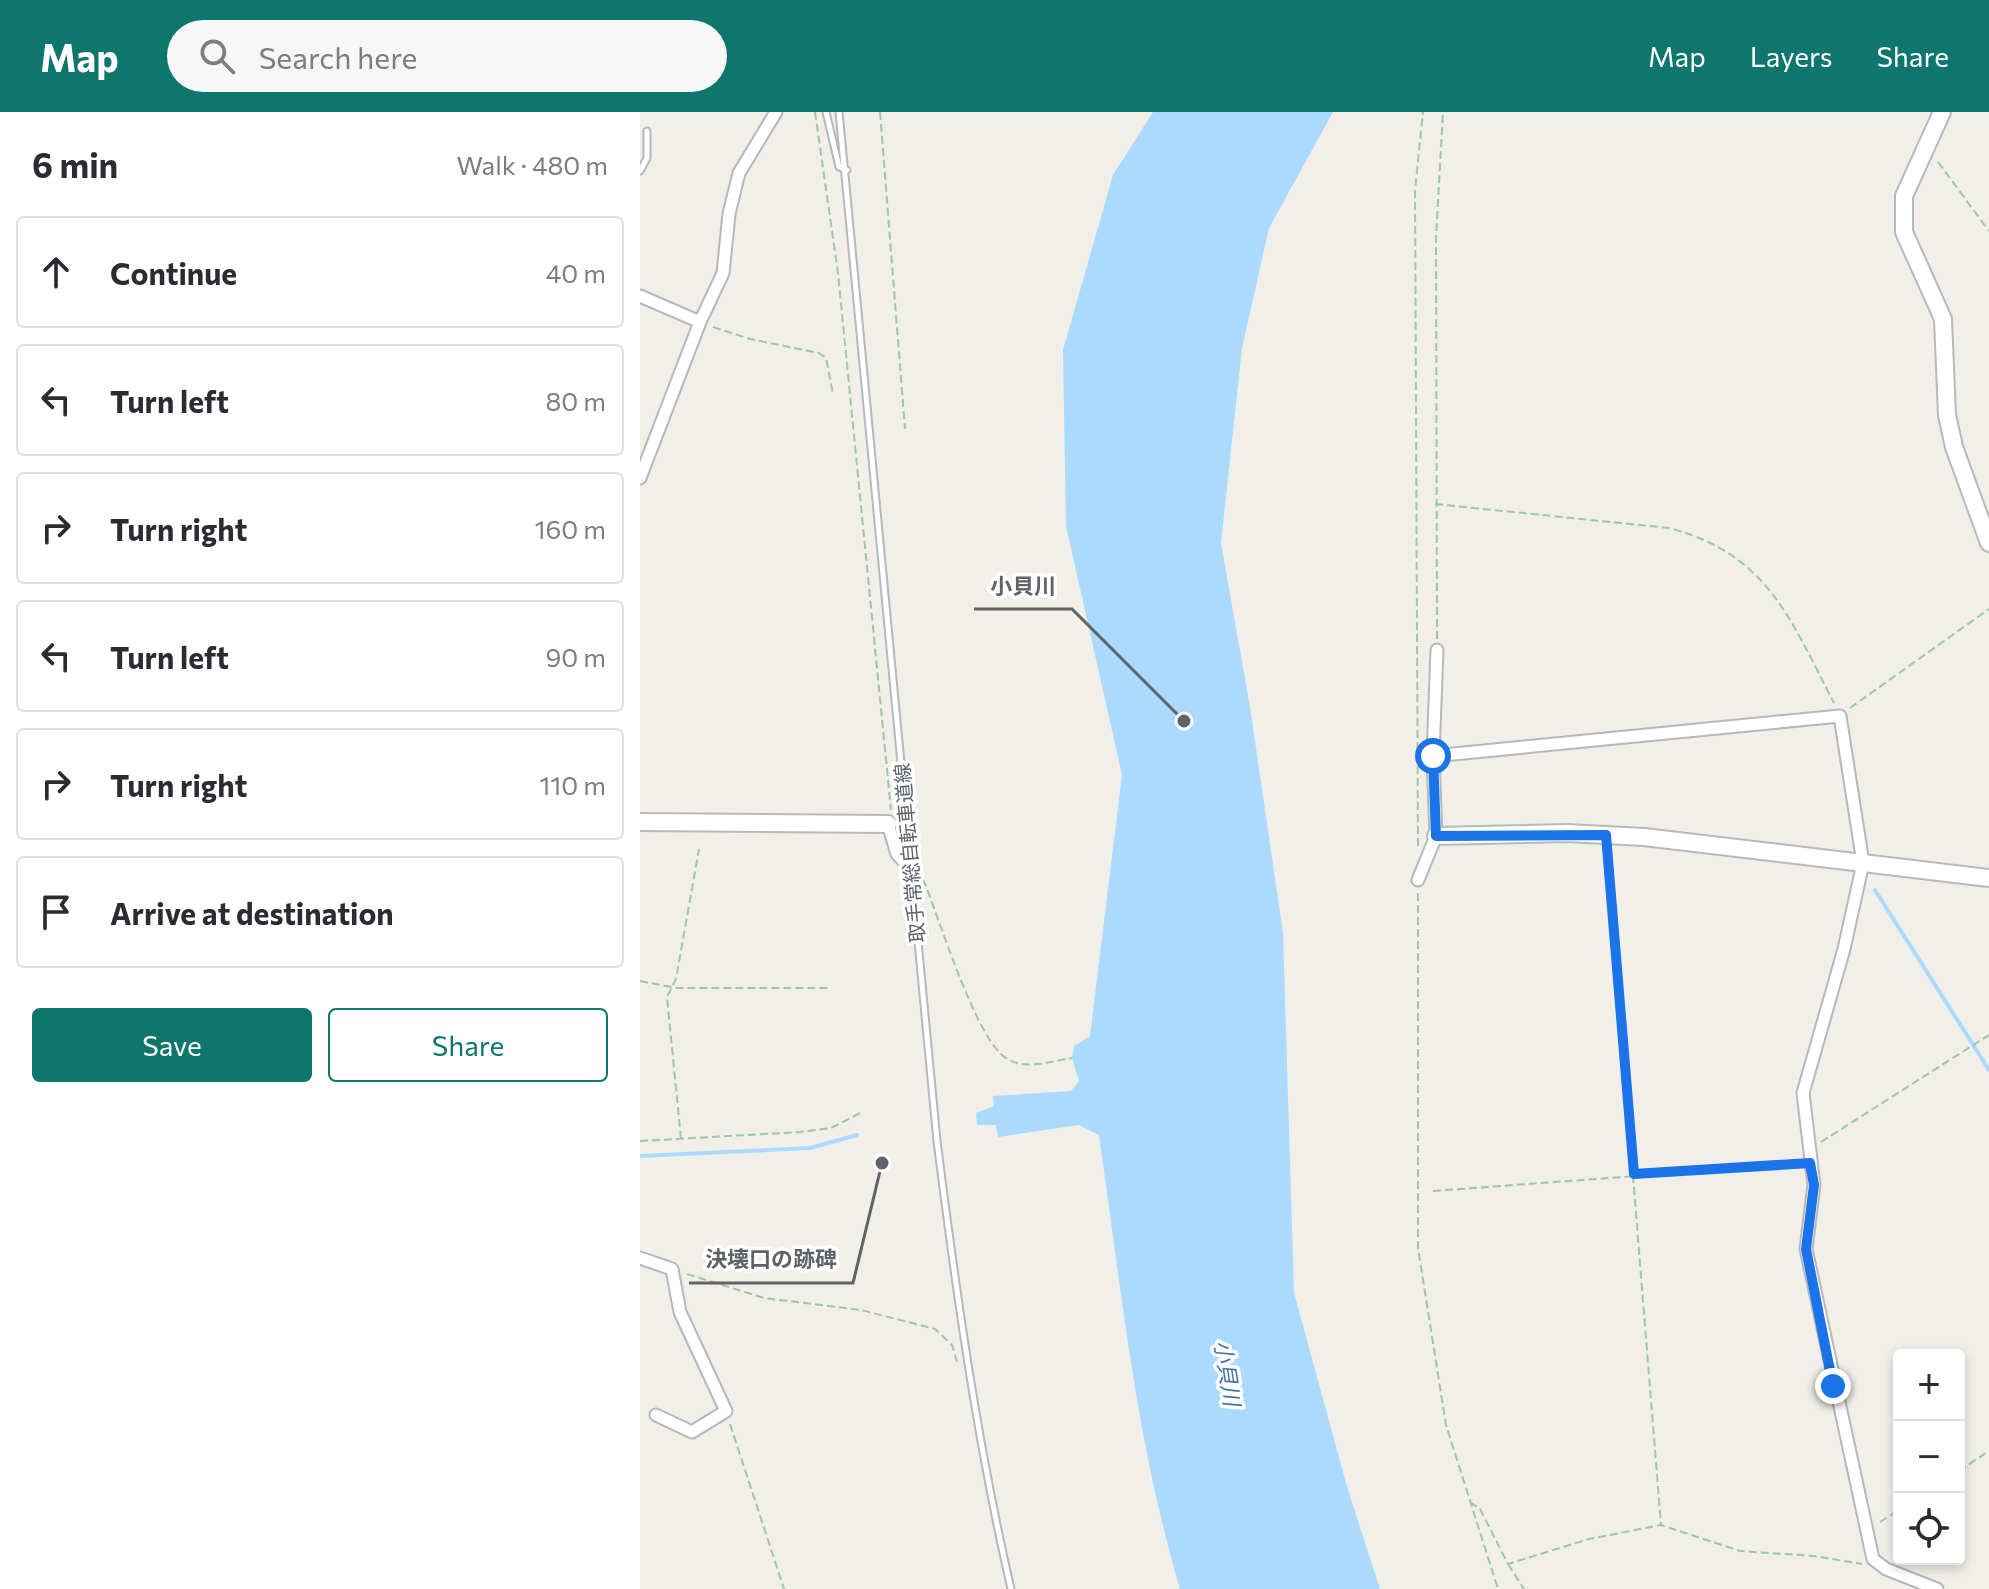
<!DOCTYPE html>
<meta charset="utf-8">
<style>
body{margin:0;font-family:Commissioner,"Noto Sans JP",sans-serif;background:#f7f7f7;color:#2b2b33}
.controls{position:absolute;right:24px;bottom:24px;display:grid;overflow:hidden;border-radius:8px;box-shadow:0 4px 12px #0003}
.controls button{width:72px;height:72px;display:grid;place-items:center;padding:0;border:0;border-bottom:2px solid #e1e1e2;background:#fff;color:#2b2b33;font:40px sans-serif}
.stop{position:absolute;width:24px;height:24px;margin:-18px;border:6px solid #1a73e8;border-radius:50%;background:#fff}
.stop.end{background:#1a73e8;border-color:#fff;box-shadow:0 2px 8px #0008}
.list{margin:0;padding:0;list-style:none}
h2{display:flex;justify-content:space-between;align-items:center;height:104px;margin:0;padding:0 32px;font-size:34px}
h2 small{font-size:26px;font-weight:400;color:#7c7c81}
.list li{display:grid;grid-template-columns:52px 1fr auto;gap:24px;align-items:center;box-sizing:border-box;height:112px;margin:0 16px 16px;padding:0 16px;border:2px solid #e1e1e2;border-radius:8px}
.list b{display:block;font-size:30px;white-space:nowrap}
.list em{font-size:26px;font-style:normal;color:#7c7c81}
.actions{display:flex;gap:16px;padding:24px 32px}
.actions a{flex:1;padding:18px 0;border:2px solid #0f766e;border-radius:8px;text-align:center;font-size:28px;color:#0f766e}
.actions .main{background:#0f766e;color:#fff}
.icon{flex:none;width:44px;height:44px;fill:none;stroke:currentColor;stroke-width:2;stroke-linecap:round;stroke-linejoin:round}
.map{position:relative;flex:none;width:1349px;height:1477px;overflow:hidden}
header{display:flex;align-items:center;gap:48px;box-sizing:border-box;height:112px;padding:0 40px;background:#0f766e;color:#fff}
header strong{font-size:38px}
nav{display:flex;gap:44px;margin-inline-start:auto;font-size:28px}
.search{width:560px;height:72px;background:#f7f7f7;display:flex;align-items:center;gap:20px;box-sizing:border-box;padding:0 28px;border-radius:44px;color:#7c7c81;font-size:30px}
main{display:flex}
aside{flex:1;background:#fff}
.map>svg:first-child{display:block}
.water{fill:#aadaff}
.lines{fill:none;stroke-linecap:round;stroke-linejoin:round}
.stream{stroke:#aadaff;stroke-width:4}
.lane-casing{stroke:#b5b8bc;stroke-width:9}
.street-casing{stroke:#b5b8bc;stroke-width:15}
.secondary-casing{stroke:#b6babf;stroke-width:20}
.path{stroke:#9cc7a9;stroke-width:2;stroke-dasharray:8 4;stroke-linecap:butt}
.lane{stroke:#fff;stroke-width:5}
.street{stroke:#fff;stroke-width:11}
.secondary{stroke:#fff;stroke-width:16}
.route{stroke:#1a73e8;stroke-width:10}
.labels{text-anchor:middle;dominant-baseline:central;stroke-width:7;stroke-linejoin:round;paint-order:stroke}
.street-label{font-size:20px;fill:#5f6368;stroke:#fff}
.water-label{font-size:22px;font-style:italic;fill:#4174aa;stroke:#fff}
.leader{fill:none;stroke:#5f6368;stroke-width:3}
.callout-dot{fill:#5f6368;stroke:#fff;stroke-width:3}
.callout-label{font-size:22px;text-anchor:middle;font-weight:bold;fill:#5f6368;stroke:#fff;stroke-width:7;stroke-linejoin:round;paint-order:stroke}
</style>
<header>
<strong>Map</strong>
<div class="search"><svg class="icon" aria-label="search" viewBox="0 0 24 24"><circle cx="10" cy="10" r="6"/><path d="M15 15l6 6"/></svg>Search here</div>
<nav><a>Map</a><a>Layers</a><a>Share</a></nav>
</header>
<main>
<aside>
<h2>6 min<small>Walk · 480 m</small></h2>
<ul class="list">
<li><svg class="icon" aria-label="ahead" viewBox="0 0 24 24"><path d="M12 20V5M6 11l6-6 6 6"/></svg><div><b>Continue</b></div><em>40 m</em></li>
<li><svg class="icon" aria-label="left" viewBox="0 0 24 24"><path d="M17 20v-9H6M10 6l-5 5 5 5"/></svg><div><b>Turn left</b></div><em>80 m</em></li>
<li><svg class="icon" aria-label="right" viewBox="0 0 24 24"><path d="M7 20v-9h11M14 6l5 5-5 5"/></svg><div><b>Turn right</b></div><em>160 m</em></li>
<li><svg class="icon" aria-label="left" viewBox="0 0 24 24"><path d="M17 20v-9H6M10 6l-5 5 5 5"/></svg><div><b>Turn left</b></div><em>90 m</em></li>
<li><svg class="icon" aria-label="right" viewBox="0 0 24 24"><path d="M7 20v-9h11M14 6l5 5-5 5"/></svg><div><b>Turn right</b></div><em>110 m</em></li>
<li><svg class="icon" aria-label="arrive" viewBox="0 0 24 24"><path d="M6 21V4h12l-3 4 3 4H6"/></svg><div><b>Arrive at destination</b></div></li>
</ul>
<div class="actions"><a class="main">Save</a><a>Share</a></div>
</aside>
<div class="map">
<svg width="1349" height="1477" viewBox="0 0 1349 1477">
<rect width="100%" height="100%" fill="#f1efe8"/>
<!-- water -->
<path class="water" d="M 513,0 L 693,0 L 629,116 L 602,236 L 581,431 L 610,595 L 643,821 L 654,1181 L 708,1378 L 740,1477 L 540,1477 C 496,1329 481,1176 459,1023 L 439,1013 L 358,1025 L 356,1013 L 337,1013 L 336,1001 L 354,994 L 353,984 L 431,979 L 439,969 L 432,946 L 434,934 L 450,924 L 482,663 L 426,414 L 423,238 L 473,63 Z"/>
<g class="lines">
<!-- stream -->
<path class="stream" d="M 1235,778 L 1349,958
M 0,1044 L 170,1036 L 217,1023"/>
<defs>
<path id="lane" d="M 186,0 L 199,55 L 207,58
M 199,0 L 297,1029 C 316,1179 337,1330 371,1477
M 0,59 L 7,46 L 7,19"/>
<path id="street" d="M 0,184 L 60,210
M 0,366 L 60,210 L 83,161 L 89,102 L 99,61 L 136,0
M 793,644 L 1200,604 L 1223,751 L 1204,837 L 1163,981 L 1174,1073 L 1166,1137 L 1233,1447 L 1246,1457 L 1297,1477
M 248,712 L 257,742 L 270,756
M 778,768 L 796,724 L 793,644 L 797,538
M 0,1146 L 32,1157 L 40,1200 L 86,1299 L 52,1320 L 16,1303"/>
<path id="secondary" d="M 1302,0 L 1264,84 L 1264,120 L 1303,207 L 1307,303 L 1314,335 L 1349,431
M 0,710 L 248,712
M 796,724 L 927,721 L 1004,725 L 1349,766"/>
</defs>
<!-- lane casing -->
<use href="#lane" class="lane-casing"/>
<!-- street casing -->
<use href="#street" class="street-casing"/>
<!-- secondary casing -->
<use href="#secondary" class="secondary-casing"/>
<!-- path -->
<path class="path" d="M 175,0 L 198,161 L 251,698
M 240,0 L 265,317
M 1298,50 L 1349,119
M 73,215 L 110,227 L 179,241 L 186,246 L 193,282
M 795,392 L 1029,416 C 1128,442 1150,507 1194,591
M 797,527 L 796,125 L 803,0
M 1210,596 L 1349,497
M 778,734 L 775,78 L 783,0
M 967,740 L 1021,1413
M 283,767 C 299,805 335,926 366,946 C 384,959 412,949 432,946
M 778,781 L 778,1136 L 806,1313 L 858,1477
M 0,869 L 37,876 L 191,876
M 41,1027 L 27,885 L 36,867 L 59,737
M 0,1029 L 160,1020 L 191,1016 L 222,1000
M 1181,1030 L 1349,923
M 793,1079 L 1159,1052
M 47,1162 L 124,1186 L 221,1198 L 295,1217 L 312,1233 L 317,1250
M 90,1312 L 144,1477
M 1319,1359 L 1349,1339
M 830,1390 L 840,1397 L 868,1452 L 949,1427 L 1021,1413 L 1100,1439 L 1174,1444 L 1222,1452
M 1240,1410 L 1259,1398
M 868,1452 L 884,1477"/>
<!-- lane -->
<use href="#lane" class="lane"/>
<!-- street -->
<use href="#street" class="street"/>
<!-- secondary -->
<use href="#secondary" class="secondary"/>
</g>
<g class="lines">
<!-- route -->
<path class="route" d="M 793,644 L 796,724 L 966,723 L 994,1062 L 1170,1051 L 1174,1073 L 1166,1137 L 1193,1274"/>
</g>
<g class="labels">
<!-- street labels -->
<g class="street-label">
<text transform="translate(269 741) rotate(-95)">取手常総自転車道線</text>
</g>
<!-- water labels -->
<g class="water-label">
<text transform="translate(588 1261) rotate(81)">小貝川</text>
</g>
</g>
<!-- callouts -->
<path class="leader" d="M544 609L432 497H334M242 1051L213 1171H49"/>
<g class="callout-dot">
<circle cx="544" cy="609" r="8"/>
<circle cx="242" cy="1051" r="8"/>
</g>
<g class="callout-label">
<text x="383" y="482">小貝川</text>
<text x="131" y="1155">決壊口の跡碑</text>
</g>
</svg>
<div class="controls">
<button>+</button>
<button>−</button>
<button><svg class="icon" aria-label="locate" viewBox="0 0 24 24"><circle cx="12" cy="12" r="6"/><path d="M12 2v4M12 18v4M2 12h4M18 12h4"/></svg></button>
</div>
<div class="stop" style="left:793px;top:644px"></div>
<div class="stop end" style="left:1193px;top:1274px"></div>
</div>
</main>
